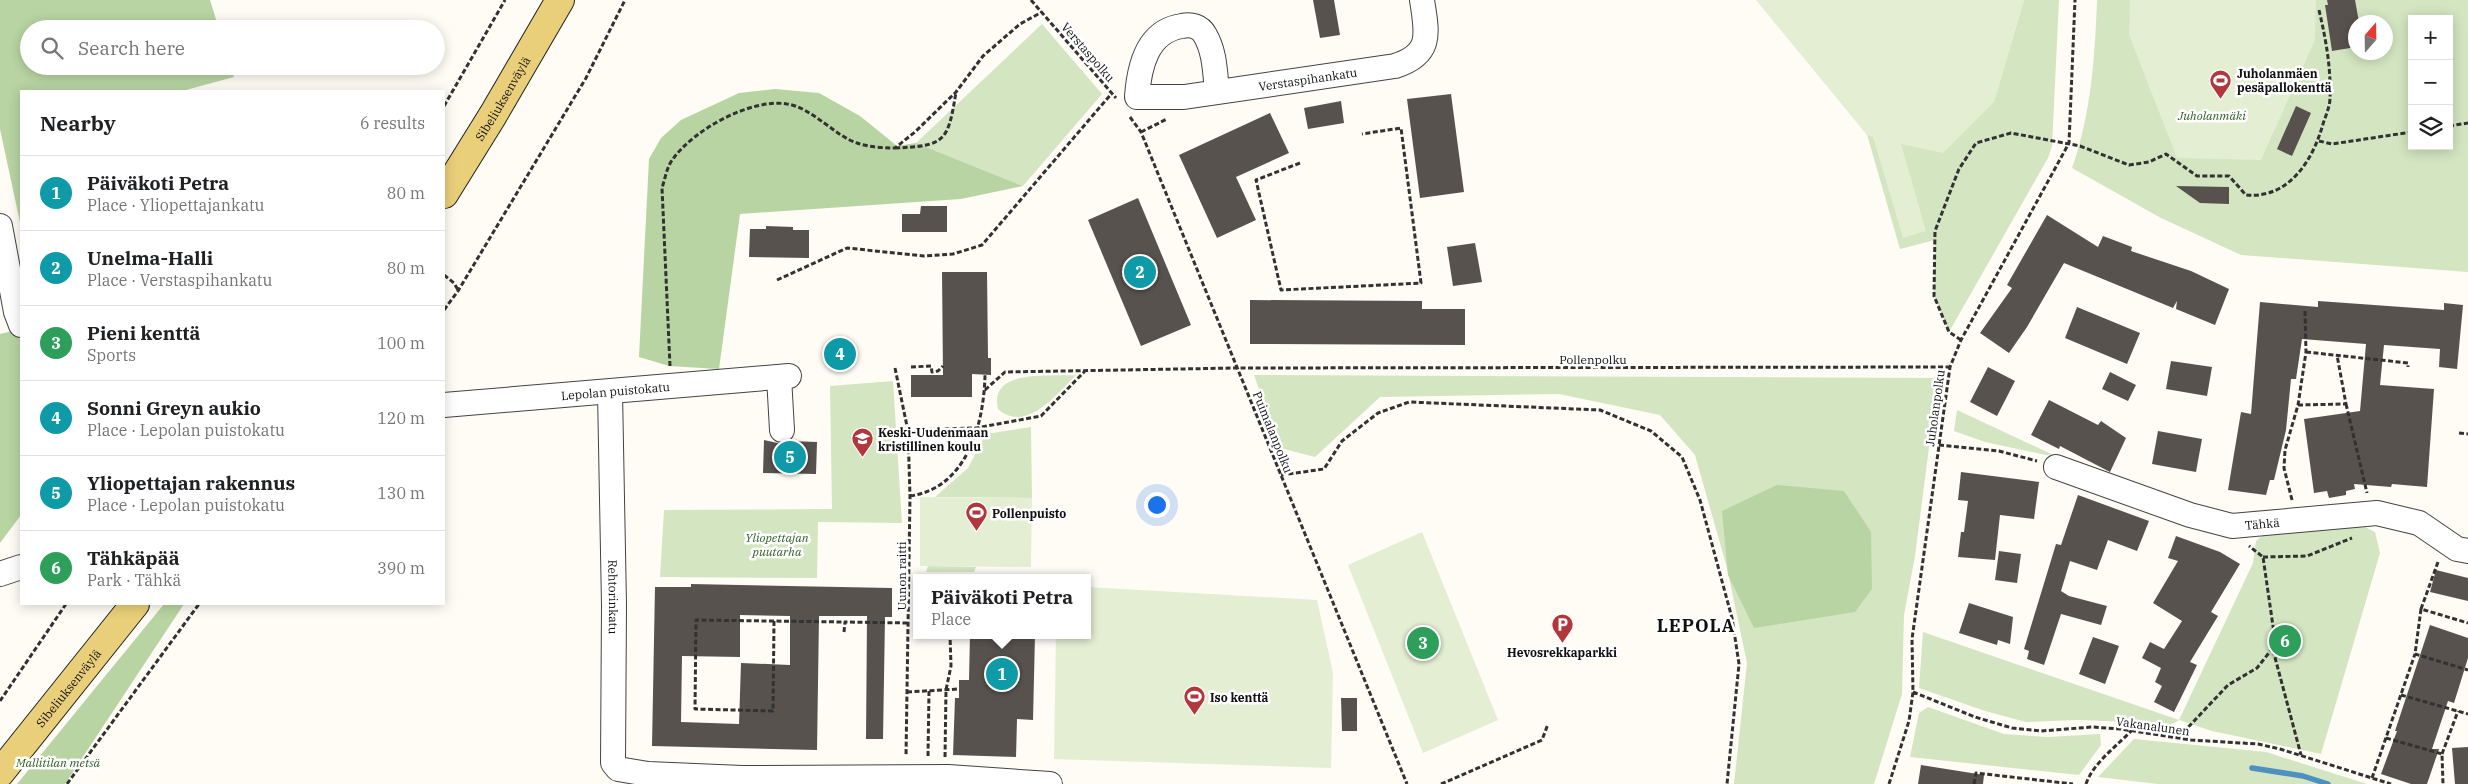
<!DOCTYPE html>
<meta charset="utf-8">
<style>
body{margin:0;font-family:"IBM Plex Serif",serif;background:#f6f6f6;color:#202124}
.controls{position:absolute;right:15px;top:15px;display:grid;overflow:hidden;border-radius:0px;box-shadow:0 2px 12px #0003}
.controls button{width:45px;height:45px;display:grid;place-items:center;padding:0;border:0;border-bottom:1px solid #e0e0e0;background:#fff;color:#202124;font:25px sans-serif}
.compass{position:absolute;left:2348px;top:15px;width:45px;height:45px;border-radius:50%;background:#fff;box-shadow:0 2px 12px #0003;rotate:20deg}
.you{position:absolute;left:1156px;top:504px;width:18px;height:18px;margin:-12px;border:4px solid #fff;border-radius:50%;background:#1a73e8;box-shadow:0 0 0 8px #1a73e833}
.badge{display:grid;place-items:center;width:32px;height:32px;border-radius:50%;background:#d93025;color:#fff;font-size:16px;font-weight:700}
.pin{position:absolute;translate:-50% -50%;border:2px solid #fff;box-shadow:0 1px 5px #0006}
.popup{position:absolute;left:913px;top:574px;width:178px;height:65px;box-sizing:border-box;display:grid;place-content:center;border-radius:0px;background:#fff;filter:drop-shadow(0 1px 4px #0005);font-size:16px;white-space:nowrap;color:#757577}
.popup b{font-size:19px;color:#202124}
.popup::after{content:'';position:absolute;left:50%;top:100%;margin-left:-10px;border:10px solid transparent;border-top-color:#fff}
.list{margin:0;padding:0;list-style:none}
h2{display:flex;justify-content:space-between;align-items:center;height:65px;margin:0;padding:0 20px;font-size:21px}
h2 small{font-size:16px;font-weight:400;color:#757577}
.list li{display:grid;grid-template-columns:32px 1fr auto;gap:15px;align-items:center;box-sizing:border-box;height:75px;padding:0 20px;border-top:1px solid #e0e0e0}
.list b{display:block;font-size:19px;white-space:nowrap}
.list p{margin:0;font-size:16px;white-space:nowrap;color:#757577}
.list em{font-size:16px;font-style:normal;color:#757577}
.icon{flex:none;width:28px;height:28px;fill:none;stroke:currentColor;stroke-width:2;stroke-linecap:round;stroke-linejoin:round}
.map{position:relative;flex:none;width:2468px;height:784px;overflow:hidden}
.search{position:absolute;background:#fff;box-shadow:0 2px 12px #0003;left:20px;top:20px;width:425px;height:55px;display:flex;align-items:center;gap:12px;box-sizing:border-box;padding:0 18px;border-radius:28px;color:#757577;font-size:19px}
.panel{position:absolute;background:#fff;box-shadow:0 2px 12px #0003;left:20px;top:90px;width:425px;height:515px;border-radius:0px}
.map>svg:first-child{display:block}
.green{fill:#d3e5c1;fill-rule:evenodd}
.forest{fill:#b8d4a2}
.pitch{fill:#e4eed2}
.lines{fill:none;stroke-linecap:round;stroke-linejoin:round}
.stream{stroke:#4e90bf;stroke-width:5.5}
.building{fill:#58524e;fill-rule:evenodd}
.minor-casing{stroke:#434343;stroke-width:26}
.major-casing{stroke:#212121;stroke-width:30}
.path{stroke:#323232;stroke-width:3;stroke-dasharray:5 2.5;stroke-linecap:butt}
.minor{stroke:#fff;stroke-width:24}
.major{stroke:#e9cf79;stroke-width:28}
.labels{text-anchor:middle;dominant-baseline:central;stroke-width:5;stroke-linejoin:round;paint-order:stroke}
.street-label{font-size:12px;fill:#101010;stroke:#fff}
.poi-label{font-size:12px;font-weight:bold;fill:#101010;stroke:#fff;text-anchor:start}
.park-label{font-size:12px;font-style:italic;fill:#336127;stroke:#fff}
.district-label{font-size:18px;font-weight:bold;letter-spacing:1px;fill:#101010;stroke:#fff}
</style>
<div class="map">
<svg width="2468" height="784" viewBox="0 0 2468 784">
<rect width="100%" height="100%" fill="#fefcf5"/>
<!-- green -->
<path class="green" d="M 2024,0 L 2059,0 L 2052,146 L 2048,158 L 1949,332 L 1934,296 L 1935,240 L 1900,249 L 1849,72 L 1994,101 Z
M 2097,0 L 2468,0 L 2468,272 L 2241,255 L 2161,218 L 2072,168 C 2091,115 2095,56 2097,0 ZM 2412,19 L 2449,19 L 2449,146 L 2412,146 ZM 2356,22 L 2386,22 L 2386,52 L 2356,52 Z
M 1042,24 L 1102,94 L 1023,186 L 916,143 Z
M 1076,375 C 1057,394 1026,434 998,409 C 988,368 1051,377 1076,375 Z
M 1254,375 L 1938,378 L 1915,556 L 1904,615 L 1902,694 L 1874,784 L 1734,784 L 1747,663 L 1727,568 L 1695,455 L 1660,415 L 1559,394 L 1380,397 L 1315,457 L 1280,448 Z
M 893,381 L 902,523 L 818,522 L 817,578 L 660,577 L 664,510 L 832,509 L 830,386 Z
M 1957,410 L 2060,458 L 1985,442 L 1954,431 Z
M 1031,427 L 1032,498 L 935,497 L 968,468 L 986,434 Z
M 2365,527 L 2375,532 L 2380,553 L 2321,754 L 2212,731 L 2179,720 L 2168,727 L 2134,722 L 2077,720 L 2026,722 L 1985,711 L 1919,688 L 1923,632 L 2179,720 L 2253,563 L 2256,541 L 2264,534 Z
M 928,566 L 976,567 L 974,572 L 926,572 Z
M 1928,707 L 2004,734 L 2048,737 L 2100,734 L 2101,745 L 2079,775 L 1910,757 L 1919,713 Z
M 2134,739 L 2266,752 L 2367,784 L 2158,784 L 2098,777 Z"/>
<!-- forest -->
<path class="forest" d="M 0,0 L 210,0 L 219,29 L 29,29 L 29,66 L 231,66 L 234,77 L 182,91 L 21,91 L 21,227 L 0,129 Z
M 775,89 L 819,93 L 860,116 L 897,146 L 916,143 L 1023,186 L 961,199 L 740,214 L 719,369 L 669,366 L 639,357 L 649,159 L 661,138 L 681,120 L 739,93 Z
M 21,329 L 21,515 L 0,543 L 0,334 Z
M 1777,485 L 1844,491 L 1871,532 L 1872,589 L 1855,612 L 1754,628 L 1728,575 L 1722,511 Z
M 164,604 L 184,604 L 65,784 L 17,784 Z"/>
<!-- pitch -->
<path class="pitch" d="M 1756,0 L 2024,0 L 1994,102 L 1943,153 L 1901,144 L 1926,231 L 1903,238 L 1873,137 L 1867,135 Z
M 2130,0 L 2316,0 L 2315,40 L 2261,160 L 2177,158 L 2129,35 Z
M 920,497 L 1032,498 L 1031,567 L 920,566 Z
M 1422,532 L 1498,720 L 1423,753 L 1348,565 Z
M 1087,587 L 1317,600 L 1333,673 L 1331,768 L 1054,759 L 1056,635 L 1087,635 Z"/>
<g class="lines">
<!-- stream -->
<path class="stream" d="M 2252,768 L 2303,776 L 2328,784"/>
</g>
<!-- building -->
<path class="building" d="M 1313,0 L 1334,0 L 1340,35 L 1320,38 Z
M 2327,0 L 2355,0 L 2359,22 L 2356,22 L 2356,47 L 2332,51 L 2325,5 L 2328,5 Z
M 1451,94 L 1464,192 L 1420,198 L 1407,99 Z
M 1341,101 L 1344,123 L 1308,129 L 1304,108 Z
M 2296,106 L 2311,113 L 2292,156 L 2277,149 Z
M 1270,113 L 1289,153 L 1236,177 L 1256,220 L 1217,238 L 1179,155 Z
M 2176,186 L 2229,187 L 2229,204 L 2200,203 Z
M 1138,198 L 1191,325 L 1141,346 L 1088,220 Z
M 921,206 L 947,206 L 947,232 L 902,232 L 902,214 L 920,214 Z
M 2047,215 L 2098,247 L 2103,236 L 2132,247 L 2131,251 L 2191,271 L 2229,289 L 2215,325 L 2176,309 L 2177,301 L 2173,308 L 2064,263 L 2027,327 L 2009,353 L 1980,333 L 2012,288 L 2007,285 Z
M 766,226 L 793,227 L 793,230 L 809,230 L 809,258 L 749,257 L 750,229 L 766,229 Z
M 1475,243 L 1482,282 L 1453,286 L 1447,247 Z
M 942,272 L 987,272 L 988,358 L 991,358 L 991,375 L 972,374 L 972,397 L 911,397 L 911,375 L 943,375 Z
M 1250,300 L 1422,301 L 1422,309 L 1465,309 L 1465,345 L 1250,344 Z
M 2318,301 L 2444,310 L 2444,303 L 2463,305 L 2457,369 L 2439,367 L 2440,349 L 2384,345 L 2380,385 L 2434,389 L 2427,487 L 2392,484 L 2391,487 L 2354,484 L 2355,489 L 2346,491 L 2346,495 L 2329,498 L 2327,491 L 2314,493 L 2304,419 L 2360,411 L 2366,344 L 2302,339 L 2296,379 L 2291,379 L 2286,430 L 2274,480 L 2270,480 L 2266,495 L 2228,490 L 2241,412 L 2251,414 L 2260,302 L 2318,307 Z
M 2077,307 L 2140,333 L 2127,364 L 2065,338 Z
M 2171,361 L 2212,367 L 2207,396 L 2166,389 Z
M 1988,367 L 2015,381 L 1997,416 L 1970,402 Z
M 2110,372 L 2136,385 L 2128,401 L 2102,389 Z
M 2049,400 L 2098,425 L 2101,421 L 2126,438 L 2110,472 L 2060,446 L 2059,449 L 2031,435 Z
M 2158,431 L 2202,439 L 2196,472 L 2152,464 Z
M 764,440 L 782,444 L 790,441 L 817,442 L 816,474 L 763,473 Z
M 1961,472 L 2039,482 L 2034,519 L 2000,515 L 1995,560 L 1958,557 L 1961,532 L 1964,532 L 1968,501 L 1958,500 Z
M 2078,495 L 2149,521 L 2137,551 L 2108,540 L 2097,570 L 2070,561 L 2061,591 L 2069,596 L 2107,606 L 2101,625 L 2061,614 L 2044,665 L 2027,659 L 2029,651 L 2024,649 L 2056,544 L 2061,545 Z
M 2176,536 L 2220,552 L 2240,564 L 2211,612 L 2218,616 L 2190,662 L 2197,665 L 2174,712 L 2154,702 L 2162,686 L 2155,682 L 2161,668 L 2142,658 L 2150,642 L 2164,649 L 2182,621 L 2153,603 L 2178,561 L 2168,558 Z
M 1999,551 L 2021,554 L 2017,583 L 1995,580 Z
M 2436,570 L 2468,578 L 2468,601 L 2430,592 Z
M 691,584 L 892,588 L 892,617 L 885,617 L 883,739 L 866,739 L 867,616 L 819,616 L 817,750 L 652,746 L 655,587 L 691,587 ZM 740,615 L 790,616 L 790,665 L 741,663 L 739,724 L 681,722 L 682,656 L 740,657 Z
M 1969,603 L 2013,617 L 2010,644 L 1998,640 L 1997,645 L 1959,633 Z
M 2430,625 L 2468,638 L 2468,658 L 2454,703 L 2448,701 L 2432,749 L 2439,749 L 2427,784 L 2411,784 L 2381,774 L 2397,731 L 2395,731 Z
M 970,635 L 1035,635 L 1033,720 L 1017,719 L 1016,757 L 953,755 L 955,698 L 959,698 L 959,680 L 969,680 Z
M 2093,637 L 2119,646 L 2105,684 L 2079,674 Z
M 1341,698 L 1357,698 L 1357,731 L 1342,731 Z
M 2468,747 L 2468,784 L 2455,784 L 2452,748 Z
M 1921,765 L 1984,775 L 1983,784 L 1918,784 Z"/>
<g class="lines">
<defs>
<g id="minor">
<path id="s1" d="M 1217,91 C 1215,73 1215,52 1205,35 C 1200,26 1191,24 1182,26 C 1147,31 1139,67 1137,97 L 1184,97 L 1395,66 C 1433,54 1427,33 1422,0"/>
<path d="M 0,226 L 16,312 L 21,325"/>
<path d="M 779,377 L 782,430"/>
<path id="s2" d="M 610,392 L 614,605 L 613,763 L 618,769 L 648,774 L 742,778 L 948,777 L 1050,784"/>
<path id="s3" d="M 444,405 L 789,376"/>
<path id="s4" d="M 2056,467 L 2190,515 L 2232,526 L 2377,513 L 2419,523 L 2457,549 L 2468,551"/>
<path d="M 0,574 L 21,567"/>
</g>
<g id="major">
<path id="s5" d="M 444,194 L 493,115 L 560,0"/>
<path id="s6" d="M 0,773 L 135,604"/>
</g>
</defs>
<!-- minor casing -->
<use href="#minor" class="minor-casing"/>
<!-- major casing -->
<use href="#major" class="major-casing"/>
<!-- path -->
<path class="path" d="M 1031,0 L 1116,98
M 444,106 L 505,0
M 1130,117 L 1141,132 L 1407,784
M 2449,126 L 2468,123
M 1141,132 L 1167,119
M 2319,141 L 2332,144 L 2412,132
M 895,148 C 946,146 948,141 956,92
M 1300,163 L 1256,180 L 1281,290 L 1421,283 L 1401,128 L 1362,134
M 444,275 L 454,283 L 458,290
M 777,280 L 847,248 L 924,256 L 953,254 L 982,245 L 1112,93
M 444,310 L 458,291 L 586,78 L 625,0
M 1961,340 L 1949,332 L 1934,296 L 1935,231 L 1959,169 L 1976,143 L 2011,133 L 2080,146 L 2129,165 L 2149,162 L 2166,154 L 2197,176 L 2229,176 L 2246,195 C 2289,199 2313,160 2323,124 C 2326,115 2330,106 2330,98 C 2331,67 2326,40 2319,10
M 2306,352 L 2408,363 L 2408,367
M 670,366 L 662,188 C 665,179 667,166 673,159 C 693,130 751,98 787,104 C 811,107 835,136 857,143 C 868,147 883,148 895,148 L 915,132 L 956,92 L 983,56 L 1020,24 L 1042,12
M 911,367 L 931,366 L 932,372 L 938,371 L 943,366
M 895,368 L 908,431 L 910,496 L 906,756
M 985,390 L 1005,372 L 1237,368 L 1950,367
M 2346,404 L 2367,493
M 2298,405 L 2346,404 L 2337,355
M 907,430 L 976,428 L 1041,416 L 1085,371
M 2459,433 L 2468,434
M 1939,445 L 1999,451 L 2037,461
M 1281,475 L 1324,469 L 1342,441 L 1378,413 L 1409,402 L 1600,410 L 1651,431 L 1682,457 L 1700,500 L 1732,618 L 1739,664 L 1727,784
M 910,496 C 967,488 984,424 985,375
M 2292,500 L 2284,468 L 2285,450 L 2298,405 L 2306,352 L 2305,311
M 2263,557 L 2307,556 L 2352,538
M 2438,562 L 2421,609 L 2468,623
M 2421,609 L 2415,654 L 2468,670
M 774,621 L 773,711 L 695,709 L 696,620 L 845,622
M 844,632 L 845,622 L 909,623
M 2273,650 L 2301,755
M 907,692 L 959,689
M 1913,692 L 1975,717 L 2012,728 L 2041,731 L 2092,727 L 2121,729 L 2191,740 L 2258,744 L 2280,749 L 2391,784
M 2401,695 L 2468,714
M 0,701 L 66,604
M 2178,738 L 2228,685 L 2257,668 L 2272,649 L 2274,633 L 2263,557 L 2249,546
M 2386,738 L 2442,754 L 2443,784
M 2442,754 L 2458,711
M 928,756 L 929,691
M 945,757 L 946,690 L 951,666 L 950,635
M 2372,778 L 2415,654
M 67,784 L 199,604
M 1441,784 L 1542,740 L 1548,724
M 1889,784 L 1909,721 L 1913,692 L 1912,639 L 1950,367 L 1961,340 L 2069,143 L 2075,0
M 1974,784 L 1976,773 L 2073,784
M 2086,784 C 2093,763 2118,745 2132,730"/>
<!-- minor -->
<use href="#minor" class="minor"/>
<!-- major -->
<use href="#major" class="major"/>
</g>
<!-- icons -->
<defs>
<symbol id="stadium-pin" viewBox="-11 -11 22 30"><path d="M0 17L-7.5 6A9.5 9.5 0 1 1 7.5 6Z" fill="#b1373c" stroke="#fff"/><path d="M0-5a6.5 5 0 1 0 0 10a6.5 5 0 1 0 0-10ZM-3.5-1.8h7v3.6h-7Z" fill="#fff"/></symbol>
<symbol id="school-pin" viewBox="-11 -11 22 30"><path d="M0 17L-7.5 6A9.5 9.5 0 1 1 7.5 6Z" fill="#b1373c" stroke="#fff"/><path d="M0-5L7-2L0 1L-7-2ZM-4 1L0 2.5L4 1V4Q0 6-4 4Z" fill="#fff"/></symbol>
<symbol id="parking-pin" viewBox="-11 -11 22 30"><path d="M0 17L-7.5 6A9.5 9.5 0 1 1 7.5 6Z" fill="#b1373c" stroke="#fff"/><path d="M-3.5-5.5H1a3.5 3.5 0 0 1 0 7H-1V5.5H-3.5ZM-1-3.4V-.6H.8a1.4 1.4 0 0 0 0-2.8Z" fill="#fff"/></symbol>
</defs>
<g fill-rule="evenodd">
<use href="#stadium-pin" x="2208" y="68" width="25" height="34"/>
<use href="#school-pin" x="850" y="426" width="25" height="34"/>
<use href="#stadium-pin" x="964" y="500" width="25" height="34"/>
<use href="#parking-pin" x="1550" y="612" width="25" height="34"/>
<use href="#stadium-pin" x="1182" y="684" width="25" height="34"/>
</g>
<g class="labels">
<!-- street labels -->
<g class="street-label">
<text transform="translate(1088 52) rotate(49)">Verstaspolku</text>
<text stroke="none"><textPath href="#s1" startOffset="348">Verstaspihankatu</textPath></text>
<text stroke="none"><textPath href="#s5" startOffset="112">Sibeliuksenväylä</textPath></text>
<text x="1593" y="359">Pollenpolku</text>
<text stroke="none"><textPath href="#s3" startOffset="172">Lepolan puistokatu</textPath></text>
<text transform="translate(1935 408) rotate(-82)">Juholanpolku</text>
<text transform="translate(1273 432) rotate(68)">Puimalanpolku</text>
<text stroke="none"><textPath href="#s4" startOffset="216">Tähkä</textPath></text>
<text transform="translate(901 576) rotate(-90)">Uunon raitti</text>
<text stroke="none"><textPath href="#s2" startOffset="205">Rehtorinkatu</textPath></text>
<text stroke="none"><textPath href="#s6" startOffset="109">Sibeliuksenväylä</textPath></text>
<text transform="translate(2153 726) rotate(8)">Vakanalunen</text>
</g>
<!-- poi labels -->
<g class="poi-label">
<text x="2237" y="73">Juholanmäen<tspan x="2237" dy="14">pesäpallokenttä</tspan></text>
<text x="878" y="432">Keski-Uudenmaan<tspan x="878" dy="14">kristillinen koulu</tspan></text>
<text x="992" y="513">Pollenpuisto</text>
<text x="1562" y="652" text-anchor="middle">Hevosrekkaparkki</text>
<text x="1210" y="697">Iso kenttä</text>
</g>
<!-- park labels -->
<g class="park-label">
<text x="2212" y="115">Juholanmäki</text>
<text x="777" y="537">Yliopettajan<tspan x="777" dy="14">puutarha</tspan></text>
<text x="58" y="762">Mallitilan metsä</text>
</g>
<!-- district labels -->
<g class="district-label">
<text x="1696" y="625">LEPOLA</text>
</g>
</g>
</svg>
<div class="controls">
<button>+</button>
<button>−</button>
<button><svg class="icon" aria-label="layers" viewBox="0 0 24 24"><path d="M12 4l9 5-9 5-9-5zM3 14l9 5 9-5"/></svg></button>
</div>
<svg class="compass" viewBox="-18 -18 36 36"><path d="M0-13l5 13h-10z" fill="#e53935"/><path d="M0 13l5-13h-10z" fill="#757577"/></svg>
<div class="you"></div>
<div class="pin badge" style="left:1002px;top:674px;background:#0f9aa8">1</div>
<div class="popup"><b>Päiväkoti Petra</b>Place</div>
<div class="pin badge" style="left:1140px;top:272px;background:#0f9aa8">2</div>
<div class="pin badge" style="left:1423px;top:643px;background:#2e9e5b">3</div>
<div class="pin badge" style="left:840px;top:354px;background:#0f9aa8">4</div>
<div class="pin badge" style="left:790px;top:457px;background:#0f9aa8">5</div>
<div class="pin badge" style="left:2285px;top:641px;background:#2e9e5b">6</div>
<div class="search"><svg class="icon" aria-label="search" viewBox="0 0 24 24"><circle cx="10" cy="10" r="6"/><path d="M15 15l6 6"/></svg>Search here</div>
<section class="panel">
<h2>Nearby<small>6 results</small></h2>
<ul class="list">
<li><span class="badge" style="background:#0f9aa8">1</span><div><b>Päiväkoti Petra</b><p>Place · Yliopettajankatu</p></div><em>80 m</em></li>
<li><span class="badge" style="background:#0f9aa8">2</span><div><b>Unelma-Halli</b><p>Place · Verstaspihankatu</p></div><em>80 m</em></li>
<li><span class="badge" style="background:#2e9e5b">3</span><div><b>Pieni kenttä</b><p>Sports</p></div><em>100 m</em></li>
<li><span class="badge" style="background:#0f9aa8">4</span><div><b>Sonni Greyn aukio</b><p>Place · Lepolan puistokatu</p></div><em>120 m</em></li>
<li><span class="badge" style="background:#0f9aa8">5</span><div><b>Yliopettajan rakennus</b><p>Place · Lepolan puistokatu</p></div><em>130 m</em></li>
<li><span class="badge" style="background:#2e9e5b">6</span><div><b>Tähkäpää</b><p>Park · Tähkä</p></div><em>390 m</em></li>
</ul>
</section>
</div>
